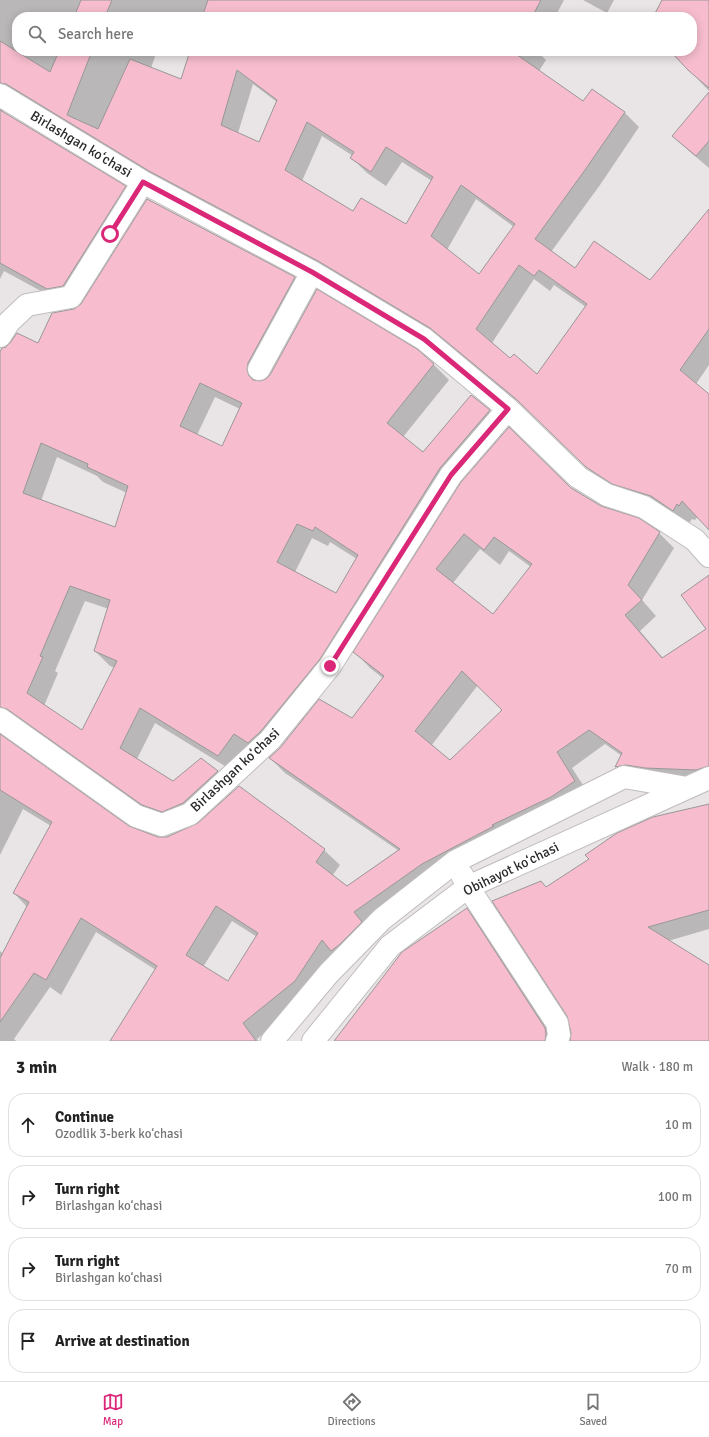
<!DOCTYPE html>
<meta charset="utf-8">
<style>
body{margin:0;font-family:Signika,sans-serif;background:#f2f2f2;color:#222}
.stop{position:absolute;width:12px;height:12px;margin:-9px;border:3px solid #db2777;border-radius:50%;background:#fff}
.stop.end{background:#db2777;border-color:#fff;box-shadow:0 1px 4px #0008}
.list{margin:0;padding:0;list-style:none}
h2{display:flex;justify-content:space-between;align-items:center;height:52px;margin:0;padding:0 16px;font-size:17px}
h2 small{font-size:13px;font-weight:400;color:#767676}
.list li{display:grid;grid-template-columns:26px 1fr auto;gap:12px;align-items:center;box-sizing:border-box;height:64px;margin:0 8px 8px;padding:0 8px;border:1px solid #e0e0e0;border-radius:16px}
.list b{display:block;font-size:15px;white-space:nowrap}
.list p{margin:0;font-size:13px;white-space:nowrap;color:#767676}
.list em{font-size:13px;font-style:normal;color:#767676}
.icon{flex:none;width:22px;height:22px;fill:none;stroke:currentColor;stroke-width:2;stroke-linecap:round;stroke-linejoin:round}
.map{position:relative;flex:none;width:709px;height:1041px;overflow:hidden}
.search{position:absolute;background:#fff;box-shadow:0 2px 10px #0003;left:12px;right:12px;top:12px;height:44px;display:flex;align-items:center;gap:10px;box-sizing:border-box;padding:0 14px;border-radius:16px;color:#767676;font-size:15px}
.sheet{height:340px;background:#fff}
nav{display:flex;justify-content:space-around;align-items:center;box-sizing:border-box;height:56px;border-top:1px solid #e0e0e0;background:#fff;font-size:11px;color:#767676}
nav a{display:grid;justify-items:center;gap:2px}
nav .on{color:#db2777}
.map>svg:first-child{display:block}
.shadow{fill:#0003;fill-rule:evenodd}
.building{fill:#f7bdce;stroke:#9a9798;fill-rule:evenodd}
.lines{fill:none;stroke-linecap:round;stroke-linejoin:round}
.minor-casing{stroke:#c0bdbd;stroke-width:24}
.minor{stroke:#fff;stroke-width:22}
.route{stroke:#db2777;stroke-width:5}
.labels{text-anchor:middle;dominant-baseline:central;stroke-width:3;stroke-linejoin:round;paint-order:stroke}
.street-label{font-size:14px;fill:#2b2a2a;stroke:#fff}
</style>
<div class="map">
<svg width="709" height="1041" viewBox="0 0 709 1041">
<rect width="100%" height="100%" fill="#e9e5e6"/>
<!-- shadow -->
<path class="shadow" d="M 0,0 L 564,0 L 555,17 L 17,17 L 17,51 L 157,51 L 151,68 L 181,81 L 191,51 L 537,51 L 546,60 L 539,71 L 584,102 L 624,112 L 639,127 L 600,185 L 551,252 L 576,270 L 650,282 L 709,211 L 709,365 L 696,384 L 709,395 L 709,528 L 698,516 L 695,520 L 692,519 L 688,525 L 602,482 L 533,414 L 447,343 L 335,276 L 4,103 L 3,113 L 125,187 L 140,202 L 63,303 L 4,271 L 0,279 ZM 253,84 L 277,102 L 259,143 L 238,133 ZM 322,136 L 353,156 L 352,158 L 367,173 L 386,186 L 402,162 L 432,181 L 407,225 L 354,212 L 302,181 ZM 476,199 L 514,227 L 479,276 L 447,250 ZM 534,279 L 550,291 L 554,285 L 586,307 L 537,376 L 510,359 L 492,343 Z
M 583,0 L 614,0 L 607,13 Z
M 663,0 L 709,0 L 709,91 L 671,51 L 692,51 L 692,17 L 654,17 Z
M 709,94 L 709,168 L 689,151 L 673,136 Z
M 294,278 L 310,293 L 262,382 L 433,364 L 449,380 L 403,437 L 423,453 L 472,396 L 505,426 L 455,483 L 335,674 L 233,771 L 155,723 L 137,759 L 173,783 L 201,759 L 218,772 L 233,787 L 178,826 L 0,728 L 0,354 ZM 215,397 L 240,409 L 223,447 L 197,435 ZM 57,457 L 97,476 L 103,482 L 127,493 L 115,528 L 41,501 ZM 312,538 L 328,546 L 330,542 L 357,559 L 337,594 L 295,572 ZM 85,601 L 109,609 L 95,651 L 110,666 L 115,668 L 82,731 L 44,706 L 58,673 L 55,671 Z
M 462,483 L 571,488 L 600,507 L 659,533 L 674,548 L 642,600 L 656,616 L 640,631 L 663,658 L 707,629 L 709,576 L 709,785 L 631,782 L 617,767 L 622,756 L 605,744 L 572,768 L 590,796 L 438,879 L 310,996 L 257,1039 L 259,1041 L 111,1041 L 156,970 L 96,932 L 61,995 L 50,987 L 14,1039 L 16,1041 L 0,1041 L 0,951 L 3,954 L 27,907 L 14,893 L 51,826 L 23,809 L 0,855 L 0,735 L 128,827 L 158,838 L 167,838 L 199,824 L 239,787 L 324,850 L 340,865 L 332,876 L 347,887 L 399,851 L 285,773 L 270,758 L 352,720 L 384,679 L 370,668 L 355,652 ZM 480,549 L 500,565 L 509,551 L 531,567 L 494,615 L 453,583 ZM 478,685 L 503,710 L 450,761 L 431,746 ZM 232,921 L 257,937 L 228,983 L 203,967 Z
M 709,805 L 709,929 L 668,941 L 709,966 L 709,1041 L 571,1041 L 572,1033 L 546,888 Z
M 467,909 L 482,925 L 558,1041 L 334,1041 Z"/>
<!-- building -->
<path class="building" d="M 81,0 L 112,0 L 105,17 L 74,17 Z
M 208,0 L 541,0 L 532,17 L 202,17 Z
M 662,0 L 709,0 L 709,88 L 689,71 L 670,51 L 692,51 L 692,17 L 653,17 Z
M 0,41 L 50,72 L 59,51 L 92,51 L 67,115 L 98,129 L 130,59 L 181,79 L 190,51 L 513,51 L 513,52 L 583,101 L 592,89 L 625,112 L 585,170 L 535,239 L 575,268 L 594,241 L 650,280 L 709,209 L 709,329 L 680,370 L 709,394 L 709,530 L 682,501 L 679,506 L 677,504 L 673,511 L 651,496 L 612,484 L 586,467 L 516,399 L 430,328 L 318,261 L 149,171 L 6,84 L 0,83 ZM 237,70 L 277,100 L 259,142 L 221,125 ZM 307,122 L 354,152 L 350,158 L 371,172 L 386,147 L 433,177 L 406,224 L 361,198 L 353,211 L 285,170 ZM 461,185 L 515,224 L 479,274 L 431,236 ZM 519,265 L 534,276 L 539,270 L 587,304 L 537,374 L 514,354 L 510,358 L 476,329 Z
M 709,92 L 709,141 L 696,156 L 672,136 Z
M 0,110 L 126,186 L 63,286 L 47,289 L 0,263 Z
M 147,199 L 295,277 L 248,363 L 247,370 L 249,376 L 253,380 L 260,381 L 266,379 L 270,375 L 317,289 L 417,349 L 434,364 L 387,423 L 423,452 L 471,395 L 490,410 L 440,468 L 320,659 L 261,731 L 248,743 L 234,734 L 218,756 L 140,708 L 120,748 L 173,781 L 201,758 L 218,771 L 183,803 L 162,812 L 142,805 L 7,709 L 0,707 L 0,352 L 2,348 L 6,347 L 10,343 L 17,333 L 38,343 L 52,313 L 74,309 L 81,304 ZM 200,383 L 242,403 L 222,446 L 180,426 ZM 41,443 L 88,464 L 87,467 L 128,486 L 115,527 L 23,493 ZM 297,524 L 313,531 L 315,527 L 358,555 L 336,593 L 277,562 ZM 70,586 L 110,600 L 94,651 L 117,661 L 82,730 L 27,693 L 43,657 L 40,656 Z
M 509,427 L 571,488 L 601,506 L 639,518 L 660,532 L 628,585 L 642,600 L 625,615 L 662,658 L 706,629 L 681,595 L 709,575 L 709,766 L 696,770 L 645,768 L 626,765 L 615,767 L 622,753 L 589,730 L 557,752 L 575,781 L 551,797 L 492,825 L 494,826 L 422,864 L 354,912 L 362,922 L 339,945 L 331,951 L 322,940 L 295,981 L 243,1023 L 256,1041 L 110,1041 L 157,966 L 81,918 L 46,980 L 34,973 L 0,1022 L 0,958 L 29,902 L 13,893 L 52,822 L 0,790 L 0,734 L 129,826 L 158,837 L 167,837 L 198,823 L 239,786 L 325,849 L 316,862 L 347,886 L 400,849 L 269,758 L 280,748 L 319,699 L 352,718 L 384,676 L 353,652 L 461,482 ZM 464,534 L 484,550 L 494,537 L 532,564 L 493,614 L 436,569 ZM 462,671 L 502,710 L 450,760 L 415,731 ZM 216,906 L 258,933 L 228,981 L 186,955 Z
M 709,804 L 709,910 L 648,927 L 709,965 L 709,1041 L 570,1041 L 571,1033 L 567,1016 L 492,901 L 541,881 L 546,887 L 589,859 L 585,855 L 617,833 L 653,817 Z
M 467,908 L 545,1028 L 546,1034 L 545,1041 L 334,1041 L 402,952 Z"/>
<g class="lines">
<defs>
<path id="minor" d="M 0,95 L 143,182 L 312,272 L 424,339 L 508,409 L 578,477 L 607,495 L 644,507 L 695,540 L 709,556
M 0,336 L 9,322 L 27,305 L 71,297 L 143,182
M 259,369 L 312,272
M 0,719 L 136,816 L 162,825 L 190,814 L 270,740 L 330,666 L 451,475 L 508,409
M 462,875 L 468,887 L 557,1023 L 559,1035 L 557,1041
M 272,1041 L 329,973 L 382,919 L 456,861 L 624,777 L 687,788
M 313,1041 L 390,946 L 468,887 L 709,778"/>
</defs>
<!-- minor casing -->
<use href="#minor" class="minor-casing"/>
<!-- minor -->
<use href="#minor" class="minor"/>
</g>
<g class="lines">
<!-- route -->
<path class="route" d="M 110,234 L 143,182 L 312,272 L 424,339 L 508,409 L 451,475 L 330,666"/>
</g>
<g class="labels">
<!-- street labels -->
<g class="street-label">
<text transform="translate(81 144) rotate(31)">Birlashgan koʻchasi</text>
<text transform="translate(235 770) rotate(-43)">Birlashgan koʻchasi</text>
<text transform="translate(511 869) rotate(-26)">Obihayot koʻchasi</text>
</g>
</g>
</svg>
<div class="stop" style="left:110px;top:234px"></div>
<div class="stop end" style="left:330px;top:666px"></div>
<div class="search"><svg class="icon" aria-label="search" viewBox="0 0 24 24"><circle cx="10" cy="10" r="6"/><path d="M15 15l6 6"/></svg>Search here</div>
</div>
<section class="sheet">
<h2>3 min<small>Walk · 180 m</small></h2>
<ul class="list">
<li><svg class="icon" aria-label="ahead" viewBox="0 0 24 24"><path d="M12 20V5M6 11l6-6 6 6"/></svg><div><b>Continue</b><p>Ozodlik 3-berk koʻchasi</p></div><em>10 m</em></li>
<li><svg class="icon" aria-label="right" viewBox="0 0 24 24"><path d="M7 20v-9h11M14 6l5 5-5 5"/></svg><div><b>Turn right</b><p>Birlashgan koʻchasi</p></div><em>100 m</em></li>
<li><svg class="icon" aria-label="right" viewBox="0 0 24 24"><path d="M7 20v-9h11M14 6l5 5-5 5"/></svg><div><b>Turn right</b><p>Birlashgan koʻchasi</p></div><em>70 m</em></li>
<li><svg class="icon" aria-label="arrive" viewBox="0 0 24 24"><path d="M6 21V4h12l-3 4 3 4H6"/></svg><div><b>Arrive at destination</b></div></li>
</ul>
</section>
<nav>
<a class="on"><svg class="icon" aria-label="map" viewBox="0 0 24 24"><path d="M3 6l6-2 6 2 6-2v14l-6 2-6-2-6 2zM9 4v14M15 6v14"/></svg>Map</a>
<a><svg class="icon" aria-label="directions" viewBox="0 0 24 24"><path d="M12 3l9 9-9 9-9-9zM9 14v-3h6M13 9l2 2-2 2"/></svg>Directions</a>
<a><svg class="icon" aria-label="saved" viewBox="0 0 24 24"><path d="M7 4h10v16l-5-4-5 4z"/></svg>Saved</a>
</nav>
